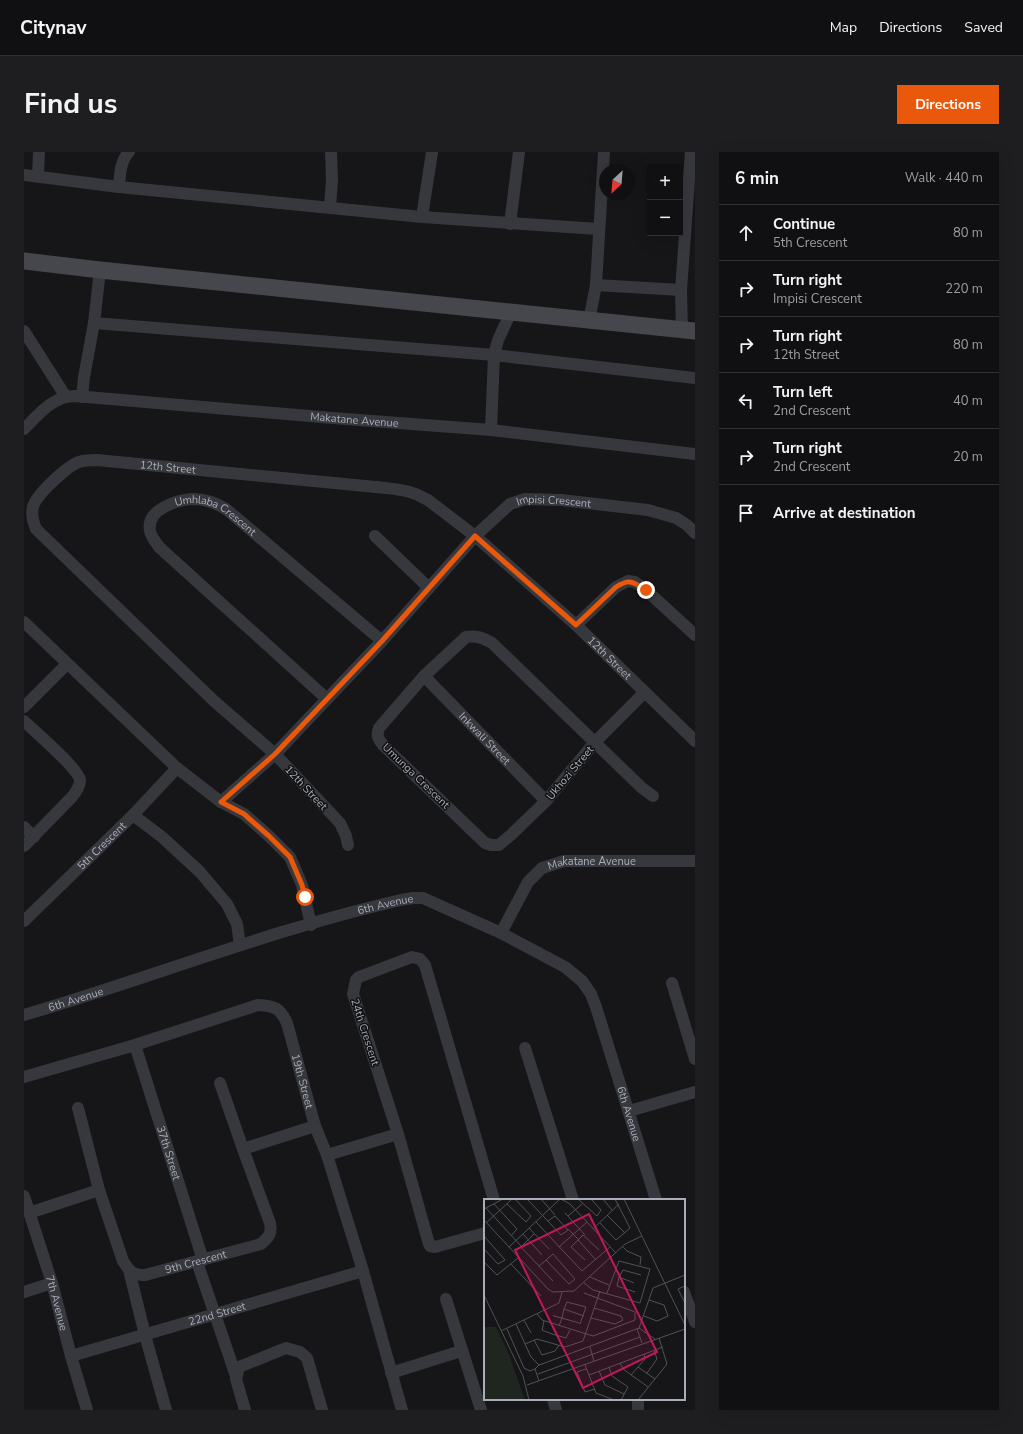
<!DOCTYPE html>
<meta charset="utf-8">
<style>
body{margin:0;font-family:"Nunito Sans",sans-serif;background:#1e1e20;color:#f1f3f6}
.controls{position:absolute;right:12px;top:12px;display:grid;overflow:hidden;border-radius:0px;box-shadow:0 4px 16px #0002}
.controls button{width:36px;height:36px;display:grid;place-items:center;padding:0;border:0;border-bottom:1px solid #303032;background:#101012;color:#f1f3f6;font:20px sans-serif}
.compass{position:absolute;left:575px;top:12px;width:36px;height:36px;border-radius:50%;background:#101012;box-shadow:0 4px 16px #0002;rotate:206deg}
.stop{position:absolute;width:12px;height:12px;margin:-9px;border:3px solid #ea580c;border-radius:50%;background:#fff}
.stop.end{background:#ea580c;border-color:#fff;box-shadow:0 1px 4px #0008}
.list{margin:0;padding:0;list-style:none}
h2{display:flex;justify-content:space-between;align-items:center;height:52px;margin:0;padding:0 16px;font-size:17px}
h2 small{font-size:13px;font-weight:400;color:#9c9d9f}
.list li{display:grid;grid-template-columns:26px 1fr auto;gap:12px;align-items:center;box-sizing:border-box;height:56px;padding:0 16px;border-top:1px solid #303032}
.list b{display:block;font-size:15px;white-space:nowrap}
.list p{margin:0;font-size:13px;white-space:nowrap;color:#9c9d9f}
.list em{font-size:13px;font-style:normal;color:#9c9d9f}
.icon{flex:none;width:22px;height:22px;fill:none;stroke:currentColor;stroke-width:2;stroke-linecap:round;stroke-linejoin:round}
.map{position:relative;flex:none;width:671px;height:1258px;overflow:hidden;border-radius:0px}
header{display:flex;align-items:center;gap:24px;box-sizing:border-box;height:56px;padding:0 20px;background:#101012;border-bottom:1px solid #303032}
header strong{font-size:19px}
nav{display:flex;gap:22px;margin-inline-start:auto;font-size:14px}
.intro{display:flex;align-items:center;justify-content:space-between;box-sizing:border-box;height:96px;padding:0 24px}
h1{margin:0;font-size:28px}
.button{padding:10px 18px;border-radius:0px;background:#ea580c;color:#fff;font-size:14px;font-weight:700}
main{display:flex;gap:24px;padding:0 24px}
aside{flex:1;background:#101012;border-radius:0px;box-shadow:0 4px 16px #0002}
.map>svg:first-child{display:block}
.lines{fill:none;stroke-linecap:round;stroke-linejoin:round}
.street{stroke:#37383d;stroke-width:12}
.secondary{stroke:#45474d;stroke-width:17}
.route{stroke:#ea580c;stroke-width:5}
.labels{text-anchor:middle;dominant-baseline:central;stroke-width:3;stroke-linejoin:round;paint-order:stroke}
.street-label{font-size:11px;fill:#a8adb8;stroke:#111113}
.inset-road{fill:none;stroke:#505258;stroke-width:1}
.view{fill:#c2185b;fill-opacity:0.15;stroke:#c2185b;stroke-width:2}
.inset-edge{fill:none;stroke:#a8adb8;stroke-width:2}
</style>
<header>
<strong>Citynav</strong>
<nav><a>Map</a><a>Directions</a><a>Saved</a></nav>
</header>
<div class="intro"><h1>Find us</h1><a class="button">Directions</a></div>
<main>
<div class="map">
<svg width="671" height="1258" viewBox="0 0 671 1258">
<rect width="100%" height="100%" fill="#161618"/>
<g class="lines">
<!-- street -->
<g class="street">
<path d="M 0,23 L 95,35 L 398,65 L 574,77"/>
<path d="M 14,24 L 15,0"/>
<path d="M 95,35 C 96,23 96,9 105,0"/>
<path d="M 306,55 L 308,28 L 307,0"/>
<path d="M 398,65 L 408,0"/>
<path d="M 486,72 L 495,0"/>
<path d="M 572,133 L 657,138 L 667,0"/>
<path d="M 657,138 L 658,178"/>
<path d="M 565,169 L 572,133 L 580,0"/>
<path d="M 70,171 L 470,203 L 671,226"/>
<path d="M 0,179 L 42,245"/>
<path d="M 58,245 L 60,225 L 70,171 L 76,118"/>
<path id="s1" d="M 0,277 C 15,262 29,244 51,244 L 309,266 L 467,278 L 671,302"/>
<path d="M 467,278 L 470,203 L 474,188 L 487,160"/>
<path d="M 351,384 L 405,436"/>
<path d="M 0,470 L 153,616 L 197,650 L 220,662 L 245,684 L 266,705 L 278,733 L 287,773"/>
<path d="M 552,473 L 592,435 L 604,429 L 611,430 L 622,438 L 671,483"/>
<path id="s2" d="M 400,524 L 522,649"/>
<path d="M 620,541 L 571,590 L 522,649 L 488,682 L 475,693 L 467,693 L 461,691 L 360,594 C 354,587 352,584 355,576 L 400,524 L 442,485 C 452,483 459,486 468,491 L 618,636 L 629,644"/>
<path id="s3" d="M 303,547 L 135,395 C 132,390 127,385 126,379 C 122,357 153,348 169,347 C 181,347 192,351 202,357 L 358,489"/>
<path d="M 0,555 L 43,512"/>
<path d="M 0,569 C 10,579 54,616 56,628 C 56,634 52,640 48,645 L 0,694"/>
<path id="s4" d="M 197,650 L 251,602 L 358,489 L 451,384 L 486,352 L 501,347 L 537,348 L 624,358 L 652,366 L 663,373 L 671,381"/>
<path d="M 109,663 L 138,685 L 176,720 L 203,752 L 213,772 L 216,793"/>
<path d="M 0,675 L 10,685"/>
<path id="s5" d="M 324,693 L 322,684 L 316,671 L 251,602 L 190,549 L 12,377 C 9,370 7,363 9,355 C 11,344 43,314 55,310 C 61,308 67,308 73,308 L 362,336 C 379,338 389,339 404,348 L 451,384 L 552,473 L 671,589"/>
<path id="s6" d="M 0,769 L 109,663 L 153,616"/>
<path id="s7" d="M 477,781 L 504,730 L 518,716 L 540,709 L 671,709"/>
<path d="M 648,831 L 671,907"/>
<path id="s8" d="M 0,863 C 126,826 249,777 377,748 L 389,746 L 399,746 L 477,781 L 541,815 L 558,829 L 567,842 L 572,855 L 632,1048"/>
<path id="s9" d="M 111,893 L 179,1108"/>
<path d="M 501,896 L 549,1048"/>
<path id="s10" d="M 0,925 L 111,893 L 234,853 C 251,854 256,856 263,871 L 291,974 L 303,1003 L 339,1119 L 378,1258"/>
<path id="s11" d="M 54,956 L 75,1038 L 99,1109 C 106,1120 108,1123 121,1123 L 237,1092 C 245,1085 248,1082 246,1071 L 219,997 L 196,931"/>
<path d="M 605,959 L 671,940"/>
<path d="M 219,997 L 291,974"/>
<path d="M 303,1003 L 374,982"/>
<path id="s12" d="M 0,1044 L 28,1131 L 47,1204 L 63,1258"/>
<path d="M 5,1061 L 75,1038"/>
<path d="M 461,1081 L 411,1095 L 406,1094 L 405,1092 L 374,982 L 329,842 L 332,828 L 335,825 L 388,805 L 396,807 L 401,813 L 470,1048"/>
<path d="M 173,1110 L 212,1224"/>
<path d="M 105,1118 L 121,1183 L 142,1258"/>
<path d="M 0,1140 L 28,1131"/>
<path d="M 660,1140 L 671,1170"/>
<path d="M 422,1147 L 457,1258"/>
<path id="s13" d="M 47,1204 L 339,1119"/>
<path d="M 367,1221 L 437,1199"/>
<path d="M 529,1247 L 532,1258"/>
<path d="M 614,1247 L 614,1258"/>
<path d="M 221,1258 L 212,1227 L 215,1215 L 262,1196 L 276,1200 L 283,1206 L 298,1258"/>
</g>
<!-- secondary -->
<path class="secondary" d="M 0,109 L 76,118 L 671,179"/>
</g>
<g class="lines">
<!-- route -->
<path class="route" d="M 281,745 L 278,733 L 266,705 L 245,684 L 220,662 L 197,650 L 251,602 L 358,489 L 451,384 L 552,473 L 592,435 C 606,426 609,430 622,438"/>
</g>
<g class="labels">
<!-- street labels -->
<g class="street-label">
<text stroke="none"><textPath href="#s1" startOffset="343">Makatane Avenue</textPath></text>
<text stroke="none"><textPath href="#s5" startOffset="624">12th Street</textPath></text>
<text stroke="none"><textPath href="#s4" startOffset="460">Impisi Crescent</textPath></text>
<text stroke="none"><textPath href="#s3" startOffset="332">Umhlaba Crescent</textPath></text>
<text stroke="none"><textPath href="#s5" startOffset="1128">12th Street</textPath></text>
<text stroke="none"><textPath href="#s2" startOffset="87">Inkwali Street</textPath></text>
<text transform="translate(546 621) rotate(-50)">Ukhozi Street</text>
<text transform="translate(392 624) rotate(44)">Umunga Crescent</text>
<text transform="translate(282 636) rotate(47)">12th Street</text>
<text stroke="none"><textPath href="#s6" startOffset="108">5th Crescent</textPath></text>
<text stroke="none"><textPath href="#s7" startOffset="128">Makatane Avenue</textPath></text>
<text stroke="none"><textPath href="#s8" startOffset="378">6th Avenue</textPath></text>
<text stroke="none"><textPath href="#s8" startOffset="54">6th Avenue</textPath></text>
<text transform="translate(341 880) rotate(72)">24th Crescent</text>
<text stroke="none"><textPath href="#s10" startOffset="342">19th Street</textPath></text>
<text stroke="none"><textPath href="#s8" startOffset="738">6th Avenue</textPath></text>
<text stroke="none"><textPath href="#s9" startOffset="113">37th Street</textPath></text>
<text stroke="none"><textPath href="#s11" startOffset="240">9th Crescent</textPath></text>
<text stroke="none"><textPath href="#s12" startOffset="112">7th Avenue</textPath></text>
<text stroke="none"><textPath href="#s13" startOffset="152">22nd Street</textPath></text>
</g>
</g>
<!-- overview -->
<g transform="translate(460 1047)">
<rect width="201" height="201" fill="#161618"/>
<path d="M 0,128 L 12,128 L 24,153 L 41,201 L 0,201 Z" fill="#1e261f"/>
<path class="inset-road" d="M 43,0 L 77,36 L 84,31 L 71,17 L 64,22M 57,0 L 71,16M 77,0 L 86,5 L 132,54M 94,0 L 113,17 L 117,11 L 107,0M 119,0 L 128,11M 140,0 L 201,126M 10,5 L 33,30 L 27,37M 23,5 L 42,23 L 47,17 L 31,0M 2,9 L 37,47M 0,10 L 19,0M 81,14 L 101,36M 123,16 L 141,34M 84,17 L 98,5M 0,21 L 64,90 L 69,93 L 90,92 L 141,45 L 158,37M 52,23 L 98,72 L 126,48M 2,24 L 28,0M 116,24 L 132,41 L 146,29 L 131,0M 45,29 L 65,50M 84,30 L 94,40M 109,30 L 135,5M 39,35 L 58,56M 50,35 L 37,48 L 69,82M 0,37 L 21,61 L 14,65 L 0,50M 94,41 L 112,61M 138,47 L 143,52 L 157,58 L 156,66M 25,48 L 76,0M 75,48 L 103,23M 101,61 L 87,48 L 99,36 L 115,51M 0,63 L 13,76 L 34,59M 27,65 L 57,97M 55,67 L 69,55 L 91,80 L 85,85 L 62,61M 106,78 L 125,86M 135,78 L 150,84M 100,84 L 109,91 L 156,104 L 166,70 L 135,62 L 123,94M 201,87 L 194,90 L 201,104M 151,93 L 133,87 L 135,78 L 139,71 L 157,76M 0,96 L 39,177 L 45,201M 80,110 L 100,117M 53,115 L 58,121 L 109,137 L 151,121 L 151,113 L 100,94M 69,116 L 70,117 L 78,119 L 95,124 L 96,125 L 102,108 L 83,103 L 80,110 L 78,119 L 75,127M 160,117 L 173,122 L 184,117 L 180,106 L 165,101M 107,119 L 131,125 L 139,121 L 137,117 L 110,109M 40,121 L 47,134M 60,122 L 58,131 L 68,135 L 82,139 L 86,131M 32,125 L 47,158 L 55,166 L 58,165 L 155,129 L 169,89 L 201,76M 155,129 L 171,140M 23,130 L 40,169 L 46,172 L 51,170M 153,130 L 158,144M 17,132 L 75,104 L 78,93M 50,141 L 58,156 L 71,152 L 75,146M 41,145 L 53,140 L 81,148 L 99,142 L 116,92M 106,148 L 110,162M 136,164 L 139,170 L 164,188M 55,166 L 51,170 L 55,182M 101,166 L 112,194 L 130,201M 125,168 L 128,177 L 144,188 L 137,201M 154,168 L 171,180M 102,170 L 93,173 L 101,193 L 111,190M 115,172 L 121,186 L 140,195M 163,174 L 173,160 L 170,151M 54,175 L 156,138M 105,176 L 179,148M 147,176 L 161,160 L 160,155M 43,186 L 201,130M 154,201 L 183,165 L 175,139"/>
<path class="view" d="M 105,15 L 173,153 L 99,189 L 31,51 Z"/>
<rect width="201" height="201" class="inset-edge"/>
</g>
</svg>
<div class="controls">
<button>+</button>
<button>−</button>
</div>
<svg class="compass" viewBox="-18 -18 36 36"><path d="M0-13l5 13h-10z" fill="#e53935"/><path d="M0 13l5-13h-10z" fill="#9c9d9f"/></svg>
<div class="stop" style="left:281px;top:745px"></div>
<div class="stop end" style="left:622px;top:438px"></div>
</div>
<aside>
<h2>6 min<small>Walk · 440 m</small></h2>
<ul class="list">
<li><svg class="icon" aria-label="ahead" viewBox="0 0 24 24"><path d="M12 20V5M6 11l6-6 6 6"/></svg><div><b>Continue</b><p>5th Crescent</p></div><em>80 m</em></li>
<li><svg class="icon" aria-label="right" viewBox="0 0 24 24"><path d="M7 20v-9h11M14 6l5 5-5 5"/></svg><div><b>Turn right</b><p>Impisi Crescent</p></div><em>220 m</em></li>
<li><svg class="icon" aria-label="right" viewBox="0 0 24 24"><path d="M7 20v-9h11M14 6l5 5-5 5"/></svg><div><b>Turn right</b><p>12th Street</p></div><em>80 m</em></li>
<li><svg class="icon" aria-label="left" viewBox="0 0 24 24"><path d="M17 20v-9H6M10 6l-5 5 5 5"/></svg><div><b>Turn left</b><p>2nd Crescent</p></div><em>40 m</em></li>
<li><svg class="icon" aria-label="right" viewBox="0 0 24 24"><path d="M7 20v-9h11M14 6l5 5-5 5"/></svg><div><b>Turn right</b><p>2nd Crescent</p></div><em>20 m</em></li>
<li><svg class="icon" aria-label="arrive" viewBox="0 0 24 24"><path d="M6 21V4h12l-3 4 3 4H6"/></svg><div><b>Arrive at destination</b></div></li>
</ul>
</aside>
</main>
